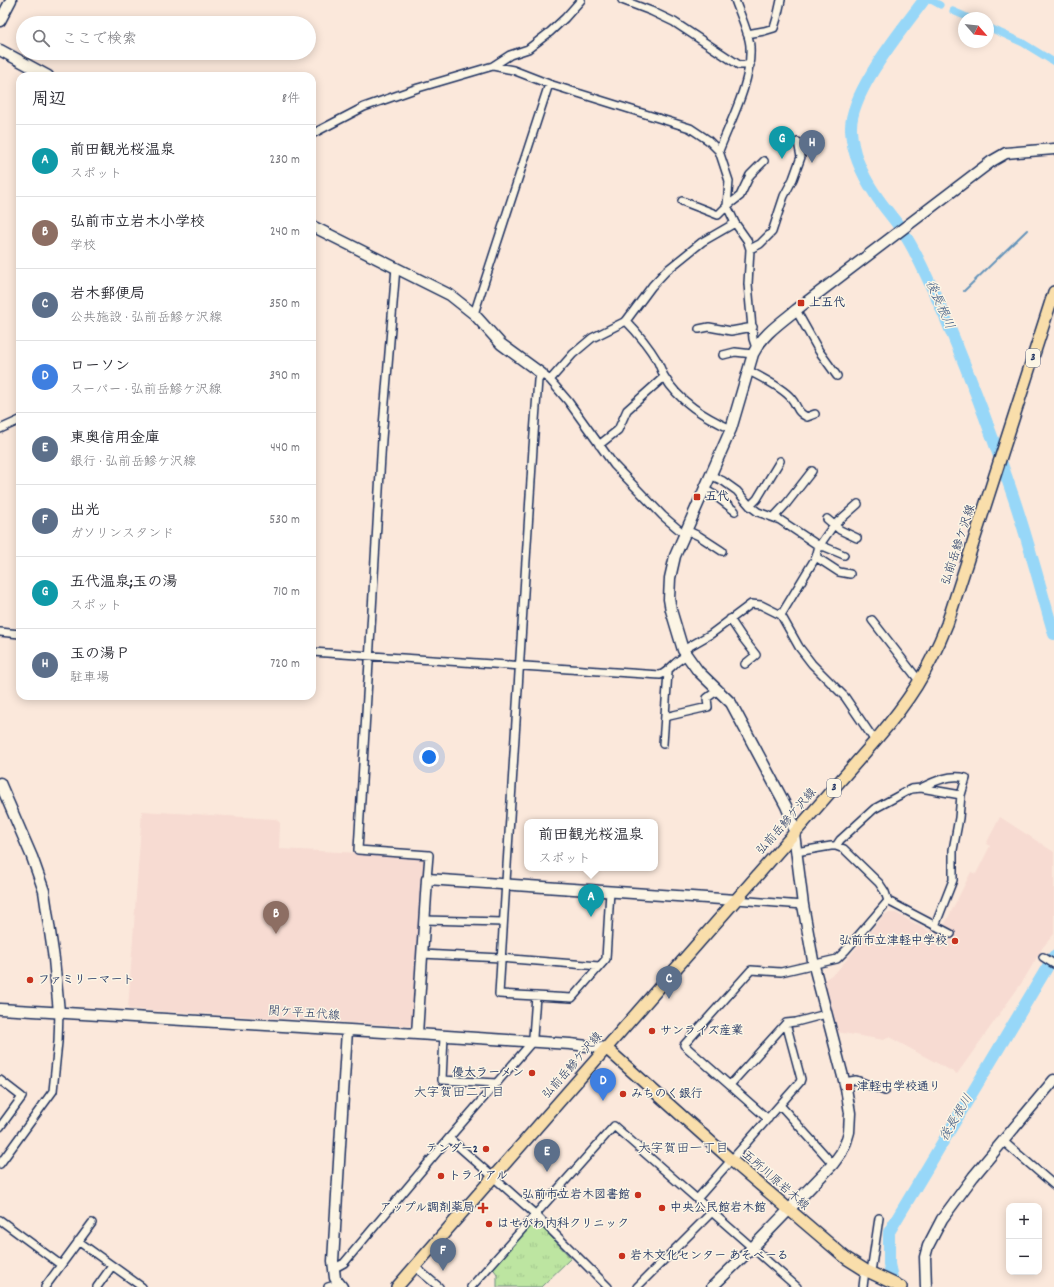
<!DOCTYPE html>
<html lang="ja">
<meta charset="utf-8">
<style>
body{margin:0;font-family:Dekko,"Klee One",sans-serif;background:#f7f7f7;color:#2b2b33}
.controls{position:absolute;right:12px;bottom:12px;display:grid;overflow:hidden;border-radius:8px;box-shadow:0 2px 10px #0003}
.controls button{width:36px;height:36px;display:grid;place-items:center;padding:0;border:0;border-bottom:1px solid #e1e1e2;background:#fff;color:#2b2b33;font:20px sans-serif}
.compass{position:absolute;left:958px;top:12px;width:36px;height:36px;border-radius:50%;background:#fff;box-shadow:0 2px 10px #0003;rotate:118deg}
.you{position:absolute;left:429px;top:757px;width:14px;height:14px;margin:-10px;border:3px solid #fff;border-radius:50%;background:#1a73e8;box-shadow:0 0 0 6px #1a73e833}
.badge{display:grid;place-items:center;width:26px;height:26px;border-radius:50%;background:#c8321e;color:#fff;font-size:13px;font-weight:700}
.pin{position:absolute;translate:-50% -33px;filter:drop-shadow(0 1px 2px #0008)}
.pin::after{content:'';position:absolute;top:21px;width:14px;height:12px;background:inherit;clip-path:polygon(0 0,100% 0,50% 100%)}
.popup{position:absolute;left:524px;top:819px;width:134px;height:52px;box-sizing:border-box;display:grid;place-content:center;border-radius:8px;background:#fff;filter:drop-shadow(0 1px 3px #0005);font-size:13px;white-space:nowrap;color:#7c7c81}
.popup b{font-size:15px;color:#2b2b33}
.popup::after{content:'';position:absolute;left:50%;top:100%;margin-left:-8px;border:8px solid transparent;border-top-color:#fff}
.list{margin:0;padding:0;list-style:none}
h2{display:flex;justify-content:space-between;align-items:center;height:52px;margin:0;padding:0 16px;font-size:17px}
h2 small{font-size:13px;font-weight:400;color:#7c7c81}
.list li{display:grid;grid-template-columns:26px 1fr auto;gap:12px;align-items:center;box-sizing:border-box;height:72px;padding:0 16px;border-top:1px solid #e1e1e2}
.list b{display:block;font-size:15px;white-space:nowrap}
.list p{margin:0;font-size:13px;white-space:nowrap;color:#7c7c81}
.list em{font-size:13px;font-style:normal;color:#7c7c81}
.icon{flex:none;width:22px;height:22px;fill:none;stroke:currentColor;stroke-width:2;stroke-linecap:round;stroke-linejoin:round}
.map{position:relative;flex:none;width:1054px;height:1287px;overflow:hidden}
.search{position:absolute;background:#fff;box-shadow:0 2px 10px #0003;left:16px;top:16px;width:300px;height:44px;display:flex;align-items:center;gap:10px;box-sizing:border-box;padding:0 14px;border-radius:22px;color:#7c7c81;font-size:15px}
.panel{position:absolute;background:#fff;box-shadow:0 2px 10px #0003;left:16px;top:72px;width:300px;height:628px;border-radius:12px}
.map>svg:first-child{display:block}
.built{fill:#f7dbd2}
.park{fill:url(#park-tufts);stroke:#6c8a80}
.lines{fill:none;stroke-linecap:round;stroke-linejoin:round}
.stream{stroke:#6594ba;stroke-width:2}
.canal{stroke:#97d7f8;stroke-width:7}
.river{stroke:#97d7f8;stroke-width:12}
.street-casing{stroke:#1b2f5e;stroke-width:10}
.secondary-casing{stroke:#1b2f5e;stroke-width:13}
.primary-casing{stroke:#1b2f5e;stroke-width:14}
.street{stroke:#fcf5e5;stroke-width:7}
.secondary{stroke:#fcf5e5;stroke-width:10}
.primary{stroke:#f9deab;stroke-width:11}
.poi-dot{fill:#c8321e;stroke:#fcf5e5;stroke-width:1.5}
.labels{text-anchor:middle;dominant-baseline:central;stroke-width:3;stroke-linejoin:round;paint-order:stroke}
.shield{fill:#fcf5e5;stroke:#5e6a86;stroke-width:1}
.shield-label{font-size:11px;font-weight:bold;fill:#1b2f5e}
.poi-label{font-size:12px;font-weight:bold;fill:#1b2f5e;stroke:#fcf5e5;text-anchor:start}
.street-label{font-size:12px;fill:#1b2f5e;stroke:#fcf5e5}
.water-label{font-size:13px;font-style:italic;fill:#3a5984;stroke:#fcf5e5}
.neighbourhood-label{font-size:13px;fill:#1b2f5e;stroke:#fcf5e5}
</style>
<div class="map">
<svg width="1054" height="1287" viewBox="0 0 1054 1287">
<defs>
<pattern id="park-tufts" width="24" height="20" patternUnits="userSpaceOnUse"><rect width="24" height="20" fill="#bde5a1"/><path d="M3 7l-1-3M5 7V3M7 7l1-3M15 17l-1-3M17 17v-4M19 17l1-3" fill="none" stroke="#a2c58d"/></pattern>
</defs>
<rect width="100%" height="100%" fill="#fbe8db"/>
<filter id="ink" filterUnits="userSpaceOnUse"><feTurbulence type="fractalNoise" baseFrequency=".025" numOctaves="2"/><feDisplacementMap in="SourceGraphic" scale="8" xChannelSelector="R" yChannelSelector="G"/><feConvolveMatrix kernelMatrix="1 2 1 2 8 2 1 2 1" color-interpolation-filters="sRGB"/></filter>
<g filter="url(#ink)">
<!-- built -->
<path class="built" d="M 142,811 L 276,819 L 280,823 L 279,849 L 421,856 L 424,858 L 414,1020 L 409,1026 L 128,1009 Z
M 1000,817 L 1054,852 L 1054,934 L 1043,947 L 1023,981 L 957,1074 L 889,1037 L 884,1040 L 837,1032 L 823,981 L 837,971 L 884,915 L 888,913 L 896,913 L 930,932 L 938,923 L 944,926 L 971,872 L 976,874 L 990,846 L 986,844 Z"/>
<!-- park -->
<path class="park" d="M 537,1222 L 571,1258 L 541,1287 L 497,1287 L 497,1274 L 492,1267 L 532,1223 Z"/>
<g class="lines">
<!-- stream -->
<path class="stream" d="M 964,291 L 1027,230
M 938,302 L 943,299"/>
<!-- canal -->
<path class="canal" d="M 931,0 L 940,5
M 953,11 L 969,18
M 988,27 L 1023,43 L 1054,62"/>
<!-- river -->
<path class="river" d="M 924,0 C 902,30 849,93 851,130 C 852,152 863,176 875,194 C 885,210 899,223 908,240 C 920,260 929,282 939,303 C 966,365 990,429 1012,493 C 1028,539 1040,587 1054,634
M 894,1287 L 889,1264 L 889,1232 L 1054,956"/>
<defs>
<path id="street" d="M 622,0 L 651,11 L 674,22 L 739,65 L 750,65
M 747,34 L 764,31 L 774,28 L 777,18 L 781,0
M 493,66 L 513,70 L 549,84 L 690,128 L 708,140 L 719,151 L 729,181 L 727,206 L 735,223 L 747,240 L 750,249 L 748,284 L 753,339 L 756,348
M 312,134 L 364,107 L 418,88 L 493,66 L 510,55 L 528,49 L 550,32 L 565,18 L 581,0
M 719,151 C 731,120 752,81 750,47 C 750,35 739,12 735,0
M 682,201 L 718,215 L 727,206 L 740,196 L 750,175 L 764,161
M 750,249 L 760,244 L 772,232 L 784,196 L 793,179 L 801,157 L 798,142
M 396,267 L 382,439 L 358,850 L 429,855 L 427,879
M 796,310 L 819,351 L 837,376
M 474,314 L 549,84
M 626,321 C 638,333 649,347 658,362 C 660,367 662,372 664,376 C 679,402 705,417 731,429
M 699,329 L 709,327 L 731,331 L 753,327
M 723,355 L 735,352 L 753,354
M 749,371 C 761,377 783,388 791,398 C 798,406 796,412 807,417 L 815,414
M 550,380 L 573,354 L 592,338 L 626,321 L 652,286 L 666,271 L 702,242 L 735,223
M 0,429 L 20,420
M 599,445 L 618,430 L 627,410 L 664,377
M 710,475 L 723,481 L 737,491 L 750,506 L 758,512 L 780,520 L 819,546 L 816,557 L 781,615
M 704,489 L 713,494 L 735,511
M 750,506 L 757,499 L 780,461
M 774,517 L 787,503 L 812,471
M 827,519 L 840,530 L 857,538
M 686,530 L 699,536 L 722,551
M 844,555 L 825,547 L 819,546 L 833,526 L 858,504
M 816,557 L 839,572 L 850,574
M 730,619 L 742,637 L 756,655 L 745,664
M 872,620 L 920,682
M 0,632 L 20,634
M 683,650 L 711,634 L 751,604 L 761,605 L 781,615 L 799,647 L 812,664 L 845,697 L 875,741
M 312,652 L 660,675 C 671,671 675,659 687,656
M 665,717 L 708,707 L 707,698 L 718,690
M 663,744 L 668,672
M 921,788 C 935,781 950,774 966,778 L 961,795
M 836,846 L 840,840 L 874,809 L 911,789 L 921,788 L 961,795 L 959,818 L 953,850 L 953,880 L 935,926
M 796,852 L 831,846 L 836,846 L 844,849 L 879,883 L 885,892 L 888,901 L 951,934
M 610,891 L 606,959 L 572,998 L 499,994 L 533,448 L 538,380 L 542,374 L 550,380 L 568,401 L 614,465 L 663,516 L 684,534
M 736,900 L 803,905
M 424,920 L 503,922
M 422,954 L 501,958 L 599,966
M 1043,957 L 1054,964
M 444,1036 L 442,1080 L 497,1083
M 0,1080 L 22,1097 L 0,1127
M 844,1082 L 856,1080 L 885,1091
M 730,1085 L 786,1023 L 796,1022 L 826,1014
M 780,1105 L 833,1164
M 768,1119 L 684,1045 L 751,970 L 781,972 L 837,959 L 846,950 L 888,901
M 449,1138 L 535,1214 L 608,1287
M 1003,1141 L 1054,1185
M 0,1164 L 53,1091 L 58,1042 L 59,1012
M 697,1199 L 800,1082 L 801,1079 L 786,1023
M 0,1220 L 61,1265
M 78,1241 L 142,1287
M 415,1267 L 439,1287
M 333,1269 L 344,1263 L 449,1138 L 532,1042 L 533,1037 L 536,996
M 871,1272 L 879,1218
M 45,1287 L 92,1223
M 97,1287 L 112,1266
M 328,1287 L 339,1284
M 471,1287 L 614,1126 L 797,1287
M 637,1287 L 712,1212
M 863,1287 L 865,1270"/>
<path id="secondary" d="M 0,21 L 11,0
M 0,50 L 48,76
M 312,226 L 450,295 L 474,314 L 501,344 L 542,374
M 0,783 L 32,857 L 44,891 L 54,959 L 59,1012
M 0,1009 L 417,1034 L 570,1044 L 606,1048
M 417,1034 L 427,879 L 736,900
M 342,1287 L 335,1278 L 333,1261 L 347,1030
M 712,1287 L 752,1248 L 833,1164 L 841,1153 L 846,1142 L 849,1132 L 850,1113 L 846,1088 L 814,966 L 803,905 L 794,833 L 792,820 L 786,806 L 731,703 L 698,671 L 683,650 L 671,610 L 669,599 L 670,578 L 675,556 L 731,429 L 753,354 C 762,335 780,323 796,310 L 992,161 L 1006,153 L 1054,149
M 926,1287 L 925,1257 L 928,1246 L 942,1219 L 973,1177 L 1054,1080"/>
<path id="primary" d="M 606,1048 L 731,1160 L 846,1258 L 865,1270 L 901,1287
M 397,1287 L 875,741 C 909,701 928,672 947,624 L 1054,292"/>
</defs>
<!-- street casing -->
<use href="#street" class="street-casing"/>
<!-- secondary casing -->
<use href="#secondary" class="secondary-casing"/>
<!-- primary casing -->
<use href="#primary" class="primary-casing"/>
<!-- street -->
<use href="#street" class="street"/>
<!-- secondary -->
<use href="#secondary" class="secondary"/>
<!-- primary -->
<use href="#primary" class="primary"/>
</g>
</g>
<!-- markers -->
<g class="poi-dot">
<rect x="797" y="299" width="8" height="8" rx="2"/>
<rect x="693" y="493" width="8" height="8" rx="2"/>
<circle cx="955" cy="941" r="4"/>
<circle cx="30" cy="980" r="4"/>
<circle cx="652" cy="1031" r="4"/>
<circle cx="532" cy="1073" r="4"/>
<rect x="845" y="1083" width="8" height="8" rx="2"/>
<circle cx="623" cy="1094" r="4"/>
<circle cx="486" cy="1149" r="4"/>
<circle cx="441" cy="1176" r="4"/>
<circle cx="638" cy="1195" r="4"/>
<path d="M481 1202h4v4h4v4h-4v4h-4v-4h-4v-4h4z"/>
<circle cx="662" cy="1208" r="4"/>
<circle cx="489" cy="1224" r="4"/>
<circle cx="622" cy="1256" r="4"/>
</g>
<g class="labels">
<!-- shield labels -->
<g class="shield">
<rect x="1026" y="349" width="14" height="18" rx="3"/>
<rect x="827" y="779" width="14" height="18" rx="3"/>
</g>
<g class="shield-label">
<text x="1033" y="358">3</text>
<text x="834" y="788">3</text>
</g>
<!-- poi labels -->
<g class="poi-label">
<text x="809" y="303">上五代</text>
<text x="705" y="497">五代</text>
<text x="947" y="941" text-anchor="end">弘前市立津軽中学校</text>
<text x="38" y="980">ファミリーマート</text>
<text x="660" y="1031">サンライズ産業</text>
<text x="524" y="1073" text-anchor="end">優太ラーメン</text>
<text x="857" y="1087">津軽中学校通り</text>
<text x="631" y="1094">みちのく銀行</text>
<text x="478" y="1149" text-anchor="end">テンダー2</text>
<text x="449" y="1176">トライアル</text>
<text x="630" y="1195" text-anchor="end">弘前市立岩木図書館</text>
<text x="475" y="1208" text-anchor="end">アップル調剤薬局</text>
<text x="670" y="1208">中央公民館岩木館</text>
<text x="497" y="1224">はせがわ内科クリニック</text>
<text x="630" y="1256">岩木文化センター あそべーる</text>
</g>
<!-- street labels -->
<g class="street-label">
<text transform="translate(959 545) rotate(-72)">弘前岳鰺ケ沢線</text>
<text transform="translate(787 822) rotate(-49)">弘前岳鰺ケ沢線</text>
<text transform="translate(304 1014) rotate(4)">関ケ平五代線</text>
<text transform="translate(573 1066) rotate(-49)">弘前岳鰺ケ沢線</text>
<text transform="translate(775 1181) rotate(41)">五所川原岩木線</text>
</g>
<!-- water labels -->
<g class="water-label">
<text transform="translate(939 305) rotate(66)">後長根川</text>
<text transform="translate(957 1118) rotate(-59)">後長根川</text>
</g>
<!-- neighbourhood labels -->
<g class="neighbourhood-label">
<text x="459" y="1093">大字賀田二丁目</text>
<text x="683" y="1149">大字賀田一丁目</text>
</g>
</g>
</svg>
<div class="controls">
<button>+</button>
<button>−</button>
</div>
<svg class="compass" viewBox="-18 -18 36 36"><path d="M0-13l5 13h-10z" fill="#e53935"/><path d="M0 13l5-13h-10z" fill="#7c7c81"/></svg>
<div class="you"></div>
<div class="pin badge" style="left:591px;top:917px;background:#0f9aa8">A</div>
<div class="popup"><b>前田観光桜温泉</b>スポット</div>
<div class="pin badge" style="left:276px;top:934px;background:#8d6e63">B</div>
<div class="pin badge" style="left:669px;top:999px;background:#5c6f8a">C</div>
<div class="pin badge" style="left:603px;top:1101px;background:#3f7fe0">D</div>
<div class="pin badge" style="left:547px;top:1172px;background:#5c6f8a">E</div>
<div class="pin badge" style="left:443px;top:1271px;background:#5c6f8a">F</div>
<div class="pin badge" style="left:782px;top:159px;background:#0f9aa8">G</div>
<div class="pin badge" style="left:812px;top:163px;background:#5c6f8a">H</div>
<div class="search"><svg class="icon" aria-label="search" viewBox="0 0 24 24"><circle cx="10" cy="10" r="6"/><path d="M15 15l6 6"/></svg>ここで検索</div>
<section class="panel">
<h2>周辺<small>8件</small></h2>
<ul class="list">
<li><span class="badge" style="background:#0f9aa8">A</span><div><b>前田観光桜温泉</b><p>スポット</p></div><em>230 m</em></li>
<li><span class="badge" style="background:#8d6e63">B</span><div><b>弘前市立岩木小学校</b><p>学校</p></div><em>240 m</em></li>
<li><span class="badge" style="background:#5c6f8a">C</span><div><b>岩木郵便局</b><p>公共施設 · 弘前岳鰺ケ沢線</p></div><em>350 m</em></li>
<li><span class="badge" style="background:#3f7fe0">D</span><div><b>ローソン</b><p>スーパー · 弘前岳鰺ケ沢線</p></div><em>390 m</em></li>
<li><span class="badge" style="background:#5c6f8a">E</span><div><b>東奥信用金庫</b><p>銀行 · 弘前岳鰺ケ沢線</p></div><em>440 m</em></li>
<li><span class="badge" style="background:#5c6f8a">F</span><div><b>出光</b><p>ガソリンスタンド</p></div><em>530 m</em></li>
<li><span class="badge" style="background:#0f9aa8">G</span><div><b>五代温泉;玉の湯</b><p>スポット</p></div><em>710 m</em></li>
<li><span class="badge" style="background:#5c6f8a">H</span><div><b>玉の湯Ｐ</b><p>駐車場</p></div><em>720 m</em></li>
</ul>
</section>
</div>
